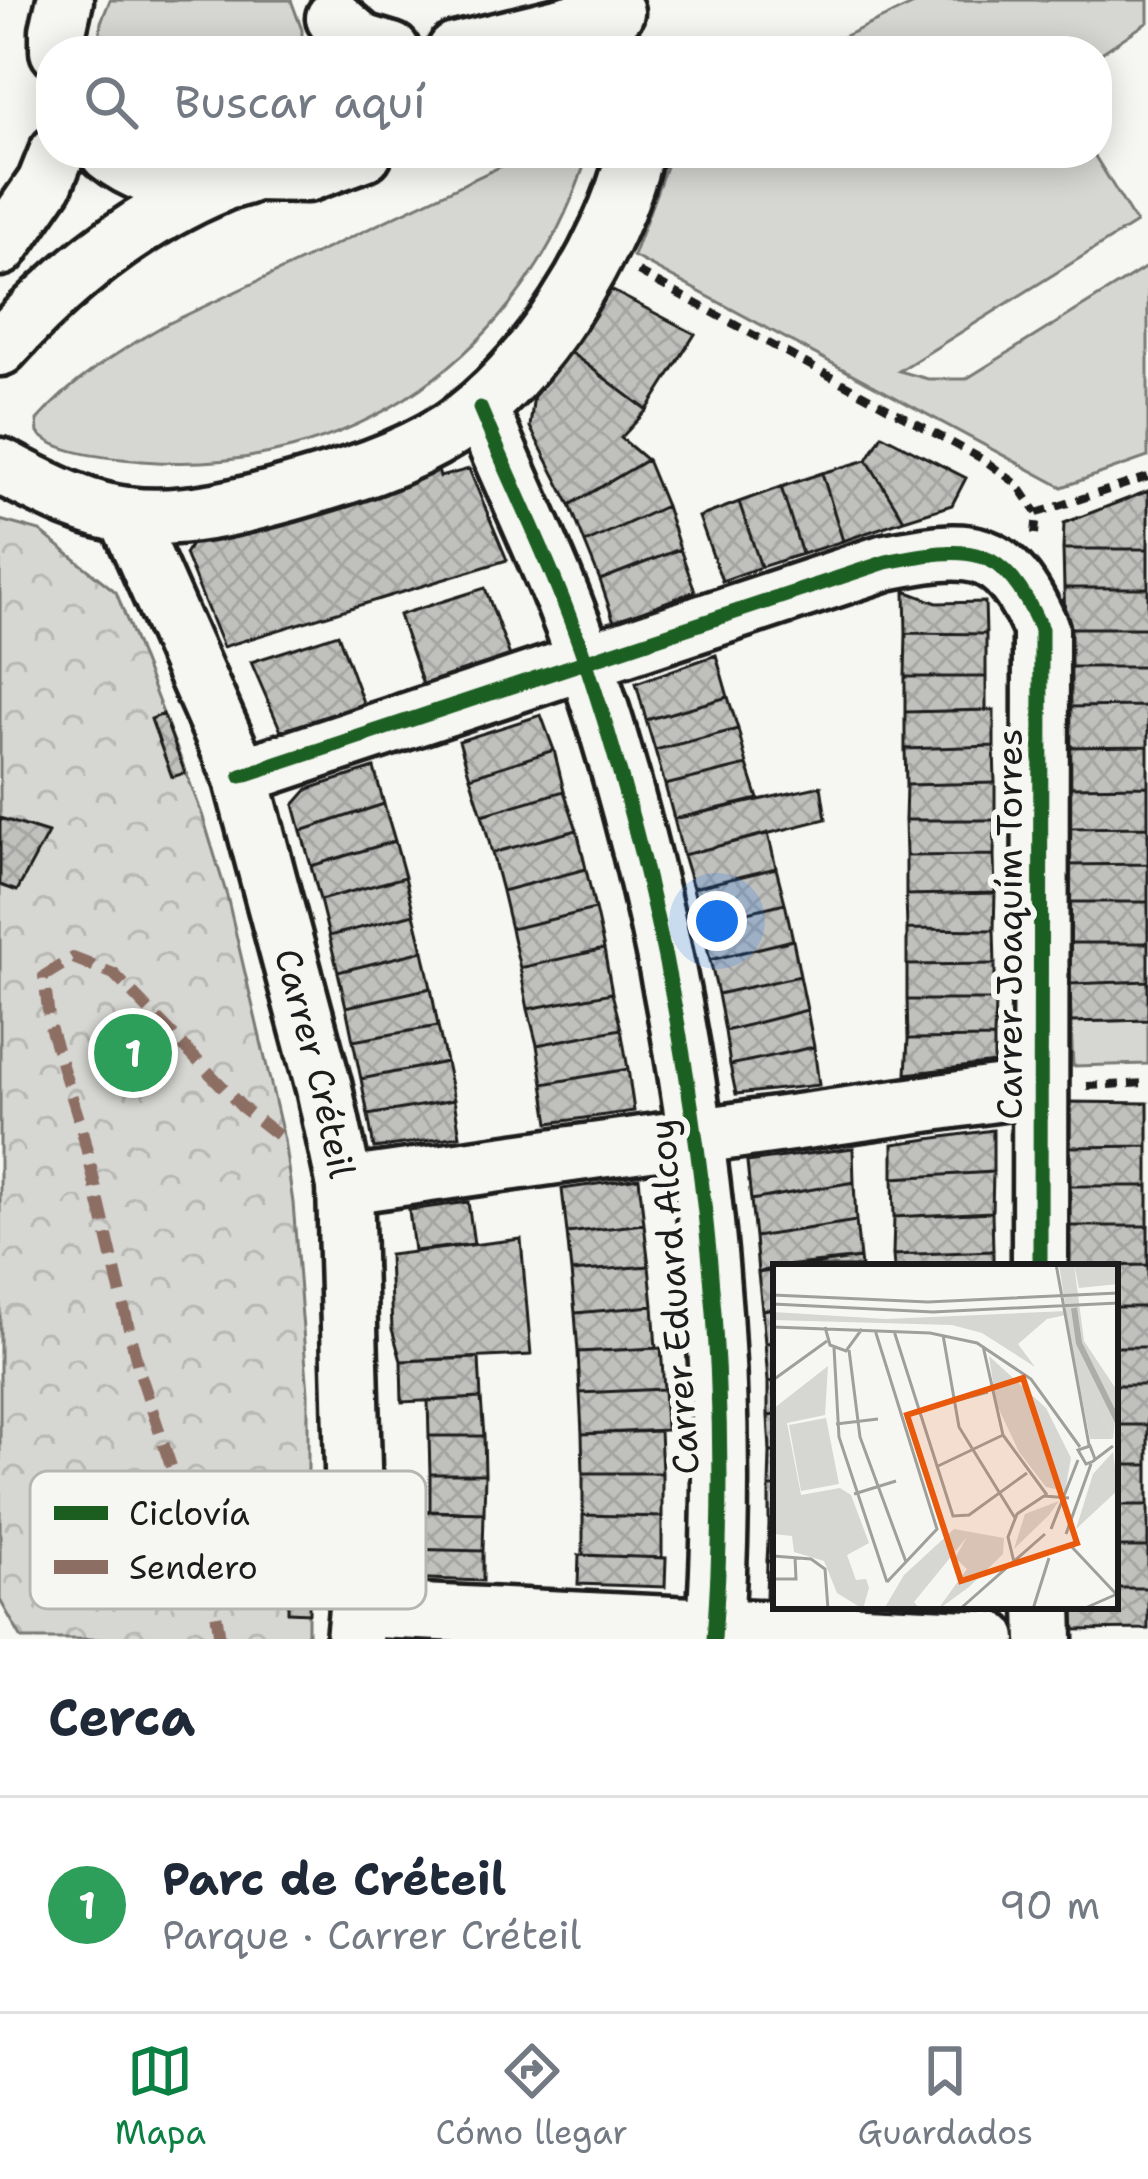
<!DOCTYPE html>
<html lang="es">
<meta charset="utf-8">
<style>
body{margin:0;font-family:"Shantell Sans",sans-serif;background:#f2f2f3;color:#1f2937}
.you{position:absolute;left:717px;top:921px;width:42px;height:42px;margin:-30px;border:9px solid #fff;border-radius:50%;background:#1a73e8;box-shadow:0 0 0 18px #1a73e833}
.badge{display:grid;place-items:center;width:78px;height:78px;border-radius:50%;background:#0b8043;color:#fff;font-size:39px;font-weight:700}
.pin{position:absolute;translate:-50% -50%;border:6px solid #fff;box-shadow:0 3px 12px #0006}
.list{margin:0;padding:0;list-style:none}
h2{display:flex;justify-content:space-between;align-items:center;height:156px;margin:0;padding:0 48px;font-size:51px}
h2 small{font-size:39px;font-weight:400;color:#747a83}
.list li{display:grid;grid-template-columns:78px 1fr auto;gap:36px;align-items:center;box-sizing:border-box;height:216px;padding:0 48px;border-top:3px solid #e0e1e3}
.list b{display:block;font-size:45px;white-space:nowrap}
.list p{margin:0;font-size:39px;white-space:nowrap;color:#747a83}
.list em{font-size:39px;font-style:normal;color:#747a83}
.icon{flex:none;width:66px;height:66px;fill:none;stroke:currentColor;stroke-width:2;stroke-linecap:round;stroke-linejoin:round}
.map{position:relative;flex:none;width:1148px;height:1639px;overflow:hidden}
.search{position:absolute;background:#fff;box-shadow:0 6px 30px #0003;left:36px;right:36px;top:36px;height:132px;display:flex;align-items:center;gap:30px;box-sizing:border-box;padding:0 42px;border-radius:48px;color:#747a83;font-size:45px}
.sheet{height:372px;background:#fff}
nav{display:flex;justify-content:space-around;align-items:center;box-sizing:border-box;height:168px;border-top:3px solid #e0e1e3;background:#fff;font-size:33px;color:#747a83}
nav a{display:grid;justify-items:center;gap:6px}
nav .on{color:#0b8043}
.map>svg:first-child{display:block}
.green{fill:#d6d6d2;stroke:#797977;stroke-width:3}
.park{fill:url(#park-crowns);stroke:#797977;stroke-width:3}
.building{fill:url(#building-cross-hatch);stroke:#1c1c1c;stroke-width:3}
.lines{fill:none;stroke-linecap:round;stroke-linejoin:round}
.minor-casing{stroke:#1c1c1c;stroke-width:63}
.path{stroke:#1c1c1c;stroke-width:8;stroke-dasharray:12 9;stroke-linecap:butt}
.minor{stroke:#f6f6f2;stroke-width:54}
.quiet{stroke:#8d6e63;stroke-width:12;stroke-dasharray:24 12;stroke-linecap:butt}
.cycleway-casing{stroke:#f6f6f2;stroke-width:22}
.cycleway{stroke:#1b5e20;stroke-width:15}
.labels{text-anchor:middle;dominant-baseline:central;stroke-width:12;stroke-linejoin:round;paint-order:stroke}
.street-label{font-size:36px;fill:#1c1c1c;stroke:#f6f6f2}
.inset-river{fill:none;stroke:#acaca9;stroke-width:6}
.inset-road{fill:none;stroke:#9f9f9c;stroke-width:3}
.view{fill:#e8590c;fill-opacity:0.15;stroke:#e8590c;stroke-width:6}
.inset-edge{fill:none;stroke:#1c1c1c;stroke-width:6}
.key{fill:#f6f6f2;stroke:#b5b5b2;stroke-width:3}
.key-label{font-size:33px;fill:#1c1c1c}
</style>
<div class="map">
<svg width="1148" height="1639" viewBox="0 0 1148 1639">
<defs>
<pattern id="park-crowns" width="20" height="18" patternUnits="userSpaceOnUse" patternTransform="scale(3)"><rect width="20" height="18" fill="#d6d6d2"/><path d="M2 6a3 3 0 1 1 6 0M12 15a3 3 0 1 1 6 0" fill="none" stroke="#b7b7b4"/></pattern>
<pattern id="building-cross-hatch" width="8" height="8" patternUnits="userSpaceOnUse" patternTransform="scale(3)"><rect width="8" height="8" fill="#c0c0bd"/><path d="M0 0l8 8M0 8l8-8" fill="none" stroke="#a4a4a2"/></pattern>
</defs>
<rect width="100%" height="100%" fill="#f6f6f2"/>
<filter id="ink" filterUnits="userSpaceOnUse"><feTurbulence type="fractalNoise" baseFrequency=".00833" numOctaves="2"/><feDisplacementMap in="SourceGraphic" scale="24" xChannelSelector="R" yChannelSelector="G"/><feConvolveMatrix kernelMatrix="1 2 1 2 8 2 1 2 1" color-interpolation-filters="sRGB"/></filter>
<g filter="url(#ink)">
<!-- green -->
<path class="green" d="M 110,0 L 291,0 L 302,30 L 302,51 L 98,51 L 101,22 Z
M 923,0 L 1148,0 L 1148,22 L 1097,56 L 1097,51 L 812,51 Z
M 529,153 L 588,153 C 528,352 351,478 142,461 C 113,458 58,455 38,433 L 37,420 C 72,380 118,352 163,326 Z
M 671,153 L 1093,153 L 1136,223 L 899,371 L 928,379 L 966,379 L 1148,266 L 1148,457 L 1062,487 L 633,256 Z
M 1148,1020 L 1148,1064 L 1073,1066 L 1071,1022 Z"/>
<!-- park -->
<path class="park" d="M 0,520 L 40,531 L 116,592 L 202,814 L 227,896 L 284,1140 L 293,1203 L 308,1393 L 308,1639 L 22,1639 L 0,1600 Z"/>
<!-- building -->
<path class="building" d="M 611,290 L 695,334 L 647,410 L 570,352 Z
M 570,352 L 647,410 L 621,438 L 647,460 L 570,505 L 530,427 L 534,394 Z
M 882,435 L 966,478 L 952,505 L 904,520 L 867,460 Z
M 647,460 L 666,506 L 585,543 L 570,505 Z
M 867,460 L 904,520 L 843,541 L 822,473 Z
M 435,461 L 440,477 L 469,469 L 507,560 L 223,647 L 185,554 L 200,530 Z
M 822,473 L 843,541 L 802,554 L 781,487 Z
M 781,487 L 802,554 L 761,567 L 739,502 Z
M 1148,491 L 1148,549 L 1063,549 L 1064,523 Z
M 739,502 L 761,567 L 722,581 L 699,517 Z
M 666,506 L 680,549 L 600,580 L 585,543 Z
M 680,549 L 695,591 L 614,622 L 600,580 Z
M 1063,549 L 1148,549 L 1148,588 L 1064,588 Z
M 485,588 L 510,656 L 423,685 L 399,615 Z
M 1064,588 L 1148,588 L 1148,628 L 1065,628 Z
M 905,591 L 937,603 L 985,602 L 986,634 L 906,633 Z
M 1065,628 L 1148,628 L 1148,667 L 1066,667 Z
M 906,633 L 986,634 L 986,677 L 905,677 Z
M 338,634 L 364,705 L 281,731 L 251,662 Z
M 716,655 L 728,697 L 646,720 L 636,683 Z
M 1066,667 L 1148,667 L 1148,706 L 1066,707 Z
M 905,677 L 986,677 L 986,710 L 905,712 Z
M 728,697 L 738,729 L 655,750 L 646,720 Z
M 1148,706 L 1148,746 L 1066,747 L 1066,707 Z
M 994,710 L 994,746 L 905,749 L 905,712 Z
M 163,714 L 185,773 L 172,777 L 151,719 Z
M 541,715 L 554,750 L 470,777 L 459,741 Z
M 738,729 L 747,765 L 665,785 L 655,750 Z
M 994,746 L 995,783 L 906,785 L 905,749 Z
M 1148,746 L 1148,786 L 1066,787 L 1066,747 Z
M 554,750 L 564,791 L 482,815 L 470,777 Z
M 747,765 L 758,799 L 674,819 L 665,785 Z
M 374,768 L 384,804 L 301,831 L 294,805 L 308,789 Z
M 995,783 L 995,820 L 905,820 L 906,785 Z
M 821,786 L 826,819 L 683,855 L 674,819 Z
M 1148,786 L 1148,827 L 1067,828 L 1066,787 Z
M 564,791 L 577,830 L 492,853 L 482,815 Z
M 384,804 L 395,841 L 311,866 L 301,831 Z
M 0,818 L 48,833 L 17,891 L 0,885 Z
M 905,820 L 995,820 L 994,855 L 906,856 Z
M 1148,827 L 1148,864 L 1068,865 L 1067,828 Z
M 577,830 L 586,869 L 502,891 L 492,853 Z
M 768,833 L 776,868 L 693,888 L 683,855 Z
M 395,841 L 405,877 L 320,900 L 311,866 Z
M 994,855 L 995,893 L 906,895 L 906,856 Z
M 1148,864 L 1148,902 L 1069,902 L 1068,865 Z
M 776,868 L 785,903 L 702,923 L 693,888 Z
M 586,869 L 595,909 L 511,929 L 502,891 Z
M 405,877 L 414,914 L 329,936 L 320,900 Z
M 995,893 L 994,930 L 907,929 L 906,895 Z
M 1069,902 L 1148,902 L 1148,943 L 1069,943 Z
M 785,903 L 793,940 L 710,960 L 702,923 Z
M 595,909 L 604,949 L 520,968 L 511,929 Z
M 414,914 L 423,951 L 338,972 L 329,936 Z
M 907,929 L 994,930 L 995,964 L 907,965 Z
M 793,940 L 800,976 L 718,994 L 710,960 Z
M 1069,943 L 1148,943 L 1148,981 L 1070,984 Z
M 604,949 L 612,993 L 528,1009 L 520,968 Z
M 423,951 L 431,988 L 346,1007 L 338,972 Z
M 995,964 L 995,1000 L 907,1000 L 907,965 Z
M 800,976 L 807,1010 L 725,1031 L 718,994 Z
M 1148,981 L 1148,1020 L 1071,1022 L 1070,984 Z
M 431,988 L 438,1026 L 353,1041 L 346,1007 Z
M 612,993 L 621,1029 L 537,1045 L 528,1009 Z
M 907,1000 L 995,1000 L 994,1038 L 908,1039 Z
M 807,1010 L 814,1047 L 730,1065 L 725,1031 Z
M 438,1026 L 446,1062 L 361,1079 L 353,1041 Z
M 621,1029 L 628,1069 L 543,1084 L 537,1045 Z
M 994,1038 L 994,1063 L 906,1074 L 908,1039 Z
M 814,1047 L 819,1085 L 736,1094 L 730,1065 Z
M 446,1062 L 454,1100 L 368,1115 L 361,1079 Z
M 628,1069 L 634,1111 L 549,1123 L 543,1084 Z
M 454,1100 L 460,1136 L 374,1148 L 368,1115 Z
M 1067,1102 L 1148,1103 L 1148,1146 L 1067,1147 Z
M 993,1130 L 993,1172 L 893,1178 L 893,1144 Z
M 1148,1146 L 1148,1186 L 1067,1186 L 1067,1147 Z
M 853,1148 L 854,1182 L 751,1200 L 747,1162 Z
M 993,1172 L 992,1212 L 894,1217 L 893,1178 Z
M 639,1178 L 644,1224 L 567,1233 L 562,1189 Z
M 854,1182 L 856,1221 L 755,1237 L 751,1200 Z
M 1067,1186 L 1148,1186 L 1148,1226 L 1067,1226 Z
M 468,1202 L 474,1244 L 414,1251 L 409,1210 Z
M 992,1212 L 993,1251 L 893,1255 L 894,1217 Z
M 856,1221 L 860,1258 L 776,1267 L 758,1273 L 755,1237 Z
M 644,1224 L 649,1266 L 571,1272 L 567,1233 Z
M 1067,1226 L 1148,1226 L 1148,1265 L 1067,1266 Z
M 521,1239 L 531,1355 L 401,1361 L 392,1329 L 389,1255 Z
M 993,1251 L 993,1267 L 894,1267 L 893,1255 Z
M 860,1258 L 861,1267 L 797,1267 Z
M 1148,1265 L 1148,1307 L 1115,1307 L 1115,1267 L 1067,1267 Z
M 649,1266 L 653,1306 L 575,1313 L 571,1272 Z
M 776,1270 L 776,1308 L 762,1310 L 758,1273 Z
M 653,1306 L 656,1348 L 578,1352 L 575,1313 Z
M 1115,1307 L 1148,1307 L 1148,1347 L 1115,1347 Z
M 776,1308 L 776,1342 L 765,1343 L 762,1310 Z
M 776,1342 L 776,1381 L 768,1382 L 765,1343 Z
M 1115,1347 L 1148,1347 L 1148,1385 L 1115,1385 Z
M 661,1348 L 664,1389 L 580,1393 L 578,1352 Z
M 479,1358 L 481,1398 L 402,1402 L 401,1361 Z
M 776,1381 L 776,1415 L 768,1416 L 768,1382 Z
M 1115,1385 L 1148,1385 L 1148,1425 L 1115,1425 Z
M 664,1389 L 666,1430 L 582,1434 L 580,1393 Z
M 481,1398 L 484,1436 L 429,1436 L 428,1401 Z
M 776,1415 L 776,1452 L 770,1452 L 768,1416 Z
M 1115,1425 L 1148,1425 L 1148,1465 L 1115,1465 Z
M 660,1431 L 662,1473 L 583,1473 L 582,1434 Z
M 429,1436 L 484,1436 L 485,1474 L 430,1474 Z
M 770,1452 L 776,1452 L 776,1487 L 769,1487 Z
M 1115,1465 L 1148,1465 L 1148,1505 L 1115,1505 Z
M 583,1473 L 662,1473 L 662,1517 L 583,1515 Z
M 430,1474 L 485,1474 L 484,1513 L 430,1511 Z
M 769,1487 L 776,1487 L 776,1525 L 769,1525 Z
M 1115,1505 L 1148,1505 L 1148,1547 L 1115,1547 Z
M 404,1511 L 484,1513 L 483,1551 L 403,1549 Z
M 583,1515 L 662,1517 L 662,1558 L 583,1555 Z
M 769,1525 L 776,1525 L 776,1562 L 767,1561 Z
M 1115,1547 L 1148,1547 L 1148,1588 L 1115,1588 Z
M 288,1549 L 310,1550 L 309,1613 L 288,1612 Z
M 403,1549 L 483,1551 L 483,1581 L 403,1578 Z
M 579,1555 L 666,1558 L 665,1587 L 578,1584 Z
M 767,1561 L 776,1562 L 776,1599 L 766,1598 Z
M 1115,1588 L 1148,1588 L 1148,1629 L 1071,1630 L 1071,1606 L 1115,1606 Z"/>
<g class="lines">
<defs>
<g id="minor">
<path d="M 334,18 L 362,42 L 392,51"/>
<path d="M 58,51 L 58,31 L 65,0"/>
<path d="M 455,51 L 616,12"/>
<path d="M 108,153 C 158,194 236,196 286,153"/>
<path d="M 253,173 L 307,174 L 364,153"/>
<path d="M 0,248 L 45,183 L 57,153"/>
<path d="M 0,348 C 62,279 135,220 221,184"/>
<path d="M 480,408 C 516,494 559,580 588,669 C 687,968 738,1324 714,1639"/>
<path d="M 0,466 C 40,486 82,510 127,515 C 181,522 239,507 290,493 C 346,477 401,461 451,429 C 534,375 612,248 635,153"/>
<path id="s1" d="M 126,515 L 241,776 L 324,1088 L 345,1186 L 357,1609 L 354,1639"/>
<path d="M 241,776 L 886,562 C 971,545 1003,542 1041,629 L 1040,1267"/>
<path d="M 345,1186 L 1038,1088"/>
<path d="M 1044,1606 L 1045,1639"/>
<path d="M 357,1609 L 989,1639"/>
</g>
</defs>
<!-- minor casing -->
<use href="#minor" class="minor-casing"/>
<!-- path -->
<path class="path" d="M 638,272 L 984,460 L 1017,484 L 1037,513
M 1035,534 L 1037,513 L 1148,477
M 1087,1086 L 1148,1083"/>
<!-- minor -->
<use href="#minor" class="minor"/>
<!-- quiet -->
<path class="quiet" d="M 220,1639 L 213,1593 L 138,1367 L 81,1126 L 50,1027 L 44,976 L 73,958 L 114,974 L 242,1107 L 284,1140"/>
<defs>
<path id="cycleway" d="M 480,408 C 516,494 559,580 588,669 C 687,968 738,1324 714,1639
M 241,776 L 886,562 C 971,545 1003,542 1041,629 L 1040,1267"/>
</defs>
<!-- cycleway casing -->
<use href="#cycleway" class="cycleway-casing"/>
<!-- cycleway -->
<use href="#cycleway" class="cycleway"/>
</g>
</g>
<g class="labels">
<!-- street labels -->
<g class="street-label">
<text transform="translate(1009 924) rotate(-90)">Carrer Joaquím Torres</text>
<text stroke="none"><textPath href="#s1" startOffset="582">Carrer Créteil</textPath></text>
<text transform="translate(674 1297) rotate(-94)">Carrer Eduard Alcoy</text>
</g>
</g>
<!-- overview -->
<g transform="translate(773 1264)">
<rect width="345" height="345" fill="#f6f6f2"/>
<path d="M 286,0 L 301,0 L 311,77 L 345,128 L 340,175 L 302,98 L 293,51 L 274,55 L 245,80 L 262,103 L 209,69 L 179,61 L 0,56 L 0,48 L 113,55 L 293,47 ZM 53,154 L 66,220 L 28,227 L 16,161 ZM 286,237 L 276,251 L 241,285 L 252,250 ZM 181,265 L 231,274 L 230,290 L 196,323 L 170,342 L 165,345 L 194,305 L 182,294 L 194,273 L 141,338 L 147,345 L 111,345 L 131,311 Z" fill="#d6d6d2"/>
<path d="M 301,0 L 345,0 L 345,20 L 306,24 Z" fill="#d6d6d2"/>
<path d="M 216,92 L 273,144 L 298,194 L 292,227 L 273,223 L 246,188 L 223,139 ZM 302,98 L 307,107 L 340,175 L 317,175 ZM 55,102 L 52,151 L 14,159 L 28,231 L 67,224 L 78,231 L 96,279 L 74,291 L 83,316 L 93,315 L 96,324 L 90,345 L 64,329 L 51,297 L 21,288 L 19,272 L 0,270 L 0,145 ZM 340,188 L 345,226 L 303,265 L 320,210 Z" fill="#d6d6d2"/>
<path class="inset-river" d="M 301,44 L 306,79 L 345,158"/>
<path class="inset-road" d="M 283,0 L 316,181M 0,31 L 155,38 L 345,29M 0,40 L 160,48 L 345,39M 0,63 L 157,69 L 204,79 L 258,115 L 307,183M 52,63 L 57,81 L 73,87 L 89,65M 102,66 L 164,265 L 114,318M 121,67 L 180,252 L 196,251 L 254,209M 170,71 L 186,163 L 242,254M 210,82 L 230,171 L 274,231M 61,84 L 66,173 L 114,318M 76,86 L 87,173 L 133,298M 0,116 L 54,77M 144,147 L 215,128M 63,160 L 105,155M 322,195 L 317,182 L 305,186 L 313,200 L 319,198 L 340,182M 163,203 L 230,171M 81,230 L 123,217M 278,265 L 305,196M 293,270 L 318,200M 297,281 L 345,332M 0,292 L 38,295 L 52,305 L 55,345M 241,298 L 235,273 L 244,250 L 271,232 L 296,234M 0,315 L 23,315 L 22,293M 187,345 L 272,270M 260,345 L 276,294M 310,345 L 344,330"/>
<path class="view" d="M 250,114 L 304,279 L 188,317 L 134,151 Z"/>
<rect width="345" height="345" class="inset-edge"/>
</g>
<!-- legend -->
<rect x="30" y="1471" width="396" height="138" rx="18" class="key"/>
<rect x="54" y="1506" width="54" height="14" fill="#1b5e20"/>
<rect x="54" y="1560" width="54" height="14" fill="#8d6e63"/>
<g class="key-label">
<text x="129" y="1525">Ciclovía</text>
<text x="129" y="1579">Sendero</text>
</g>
</svg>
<div class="you"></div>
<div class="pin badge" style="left:133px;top:1053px;background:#2e9e5b">1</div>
<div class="search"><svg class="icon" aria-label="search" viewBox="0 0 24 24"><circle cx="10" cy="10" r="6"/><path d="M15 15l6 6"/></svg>Buscar aquí</div>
</div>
<section class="sheet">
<h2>Cerca<small></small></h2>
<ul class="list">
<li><span class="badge" style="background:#2e9e5b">1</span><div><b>Parc de Créteil</b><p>Parque · Carrer Créteil</p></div><em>90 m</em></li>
</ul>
</section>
<nav>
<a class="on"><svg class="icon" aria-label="map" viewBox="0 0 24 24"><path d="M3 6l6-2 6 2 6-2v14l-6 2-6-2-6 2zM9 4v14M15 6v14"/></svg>Mapa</a>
<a><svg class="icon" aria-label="directions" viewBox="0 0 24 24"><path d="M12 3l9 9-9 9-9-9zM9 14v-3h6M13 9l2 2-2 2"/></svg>Cómo llegar</a>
<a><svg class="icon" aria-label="saved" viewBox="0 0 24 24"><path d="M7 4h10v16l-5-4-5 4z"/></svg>Guardados</a>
</nav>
